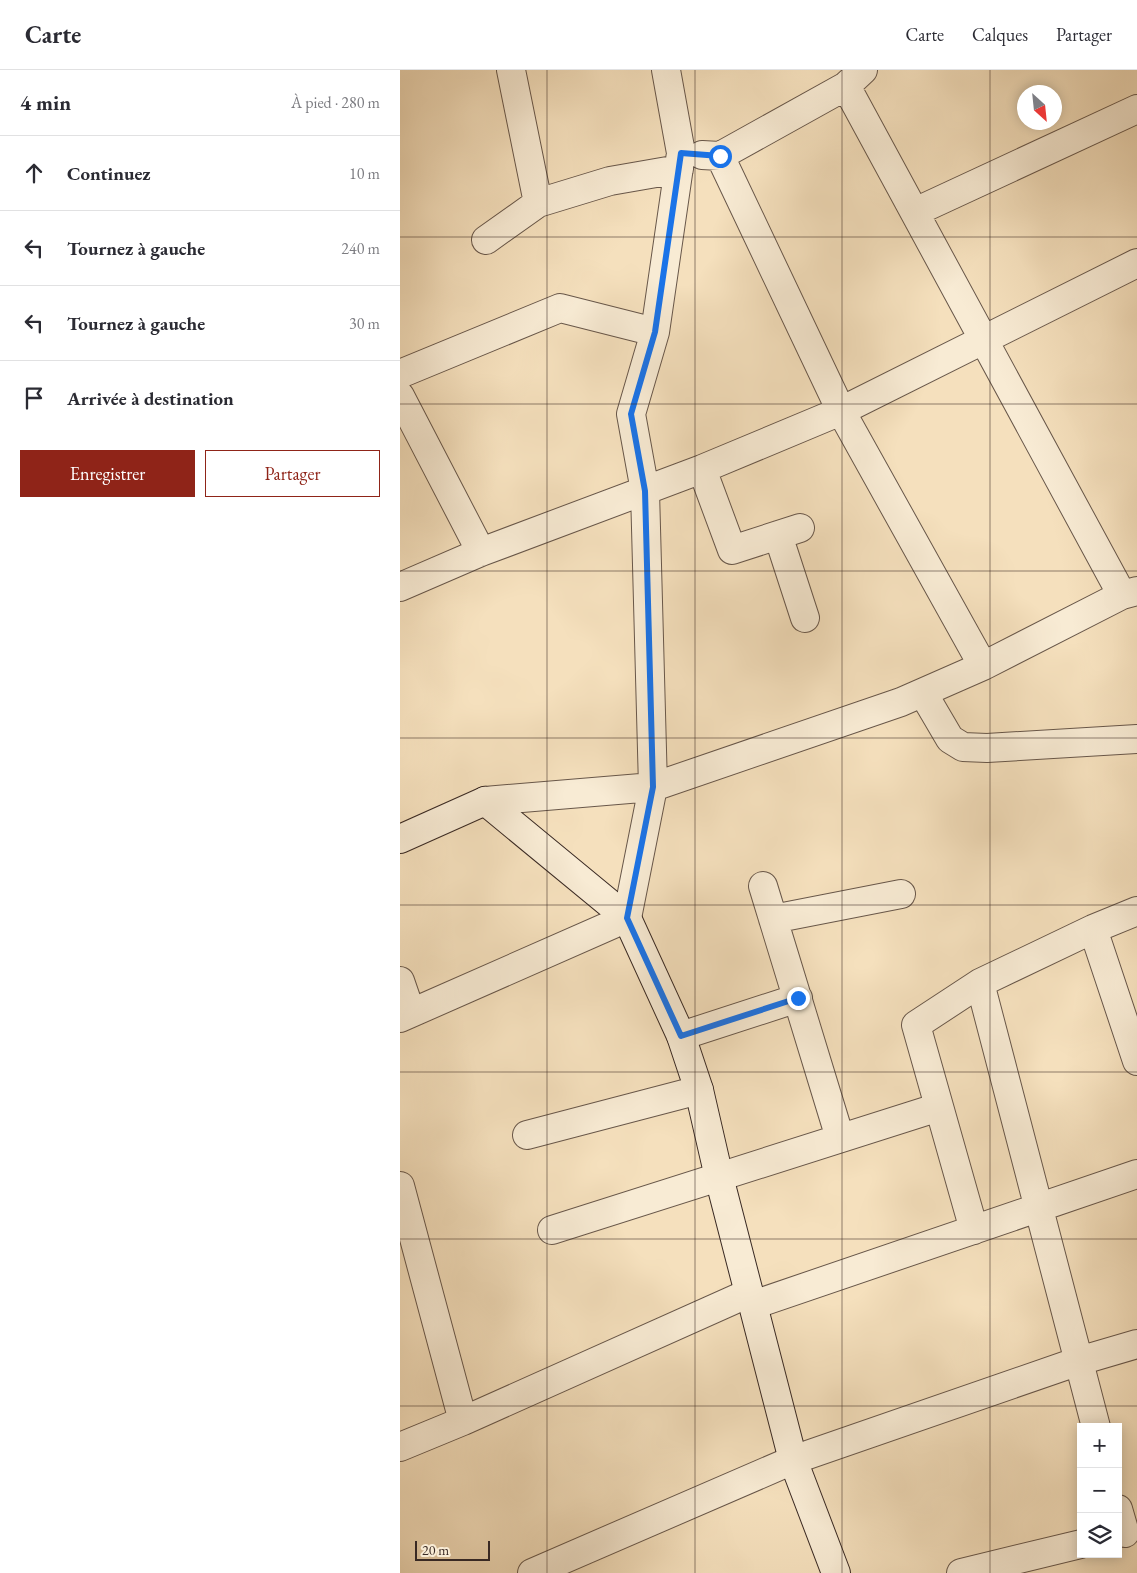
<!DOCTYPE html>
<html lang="fr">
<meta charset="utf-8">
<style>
body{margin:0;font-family:"EB Garamond",serif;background:#f7f7f7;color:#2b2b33}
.controls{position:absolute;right:15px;bottom:15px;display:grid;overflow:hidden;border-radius:0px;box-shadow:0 2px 12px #0003}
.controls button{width:45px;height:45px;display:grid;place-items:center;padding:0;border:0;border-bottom:1px solid #e1e1e2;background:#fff;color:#2b2b33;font:25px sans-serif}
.compass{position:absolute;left:617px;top:15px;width:45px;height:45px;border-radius:50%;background:#fff;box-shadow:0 2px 12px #0003;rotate:153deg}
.scale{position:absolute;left:15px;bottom:12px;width:75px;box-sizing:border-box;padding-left:5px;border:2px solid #392923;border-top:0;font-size:14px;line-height:18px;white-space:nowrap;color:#392923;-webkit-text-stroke:4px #f8ebd4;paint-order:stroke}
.stop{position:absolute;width:15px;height:15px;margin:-11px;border:4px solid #1a73e8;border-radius:50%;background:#fff}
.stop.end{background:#1a73e8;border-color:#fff;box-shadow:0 1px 5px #0008}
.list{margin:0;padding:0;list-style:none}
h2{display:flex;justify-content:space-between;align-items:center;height:65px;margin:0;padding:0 20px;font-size:21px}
h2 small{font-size:16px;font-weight:400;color:#7c7c81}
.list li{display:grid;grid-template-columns:32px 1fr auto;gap:15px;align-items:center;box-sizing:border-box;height:75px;padding:0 20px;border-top:1px solid #e1e1e2}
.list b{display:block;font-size:19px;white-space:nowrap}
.list em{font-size:16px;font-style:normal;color:#7c7c81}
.actions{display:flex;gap:10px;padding:15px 20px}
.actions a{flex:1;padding:11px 0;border:1px solid #8f2418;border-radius:0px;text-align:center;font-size:18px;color:#8f2418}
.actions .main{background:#8f2418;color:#fff}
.icon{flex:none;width:28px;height:28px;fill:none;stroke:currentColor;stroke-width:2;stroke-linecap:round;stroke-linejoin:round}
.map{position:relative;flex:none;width:737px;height:1503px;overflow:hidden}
header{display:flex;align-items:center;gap:30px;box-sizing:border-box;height:70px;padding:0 25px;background:#fff;border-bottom:1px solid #e1e1e2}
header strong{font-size:24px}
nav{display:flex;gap:28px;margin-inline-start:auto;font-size:18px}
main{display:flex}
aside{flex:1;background:#fff}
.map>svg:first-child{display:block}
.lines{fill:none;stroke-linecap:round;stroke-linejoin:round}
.street-casing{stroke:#68574a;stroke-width:30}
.secondary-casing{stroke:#392923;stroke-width:30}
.street{stroke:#f8ebd4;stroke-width:28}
.secondary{stroke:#f8ebd4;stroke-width:28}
.route{stroke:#1a73e8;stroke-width:6}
.grid{fill:none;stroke:#392923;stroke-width:1;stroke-opacity:0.55}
</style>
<header>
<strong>Carte</strong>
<nav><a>Carte</a><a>Calques</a><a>Partager</a></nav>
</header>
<main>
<aside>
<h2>4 min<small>À pied · 280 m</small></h2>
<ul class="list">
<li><svg class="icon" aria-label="ahead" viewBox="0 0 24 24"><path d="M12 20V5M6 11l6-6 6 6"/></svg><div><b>Continuez</b></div><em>10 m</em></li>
<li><svg class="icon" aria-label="left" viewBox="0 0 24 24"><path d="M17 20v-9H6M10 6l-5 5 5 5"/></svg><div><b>Tournez à gauche</b></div><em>240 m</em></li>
<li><svg class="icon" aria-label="left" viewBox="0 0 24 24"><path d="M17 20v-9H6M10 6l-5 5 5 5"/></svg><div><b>Tournez à gauche</b></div><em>30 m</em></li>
<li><svg class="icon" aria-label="arrive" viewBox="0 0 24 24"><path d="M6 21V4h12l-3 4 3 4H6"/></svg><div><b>Arrivée à destination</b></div></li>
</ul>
<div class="actions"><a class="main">Enregistrer</a><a>Partager</a></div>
</aside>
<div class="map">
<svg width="737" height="1503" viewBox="0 0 737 1503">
<rect width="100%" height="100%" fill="#f5e0bd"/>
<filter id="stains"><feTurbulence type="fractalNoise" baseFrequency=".004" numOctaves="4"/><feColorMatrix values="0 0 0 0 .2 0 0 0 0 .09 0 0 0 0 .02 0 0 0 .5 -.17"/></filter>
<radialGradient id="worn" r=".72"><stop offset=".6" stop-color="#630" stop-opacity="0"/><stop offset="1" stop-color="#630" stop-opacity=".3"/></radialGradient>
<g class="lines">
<defs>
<path id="street" d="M 111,0 L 138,133
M 446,16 L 722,525
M 302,85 L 320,86 L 446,16 L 463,0
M 320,86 L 441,341 L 583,596
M 515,142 L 737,39
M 86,170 L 138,133 L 210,111 L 279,99
M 0,304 L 160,238 L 255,262
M 0,326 L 81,482
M 302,399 L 332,480 L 400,458
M 378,465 L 405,548
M 0,517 L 81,482 L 302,399 L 441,341 L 737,193
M 523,623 L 550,669 L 563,677 L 587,678 L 737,669
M 85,731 L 253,717 L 501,632 L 583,596 L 722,525 L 737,521
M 363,816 L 440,1068
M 373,849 L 501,824
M 693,859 L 737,991
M 0,911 L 11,943
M 580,913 L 696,1357
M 0,948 L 227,848 L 253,717 L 245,421 L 231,344 L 255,262 L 281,83 L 266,0
M 281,966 L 398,928
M 127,1065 L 299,1020
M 0,1116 L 63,1351
M 152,1160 L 539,1037
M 574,1160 L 516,955 L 580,913 L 693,859 L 737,841
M 0,1377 L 63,1351 L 349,1223 L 353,1235 L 737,1104
M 718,1439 L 725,1463
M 132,1503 L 393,1390 L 679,1291 L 737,1274
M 561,1503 L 681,1474"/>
<path id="secondary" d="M 0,769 L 85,731 L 227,848 L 281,966 L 299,1020 L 319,1107 L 349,1223
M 353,1235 L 393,1390 L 436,1503"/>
</defs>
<!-- street casing -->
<use href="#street" class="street-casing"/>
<!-- secondary casing -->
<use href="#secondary" class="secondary-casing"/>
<!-- street -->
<use href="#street" class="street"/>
<!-- secondary -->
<use href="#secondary" class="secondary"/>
</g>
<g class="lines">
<!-- route -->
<path class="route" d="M 320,86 L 281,83 L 255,262 L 231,344 L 245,421 L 253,717 L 227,848 L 281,966 L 398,928"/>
</g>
<!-- grid -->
<path class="grid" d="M 147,0 L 147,1503M 295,0 L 295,1503M 442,0 L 442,1503M 590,0 L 590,1503M 0,167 L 737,167M 0,334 L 737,334M 0,501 L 737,501M 0,668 L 737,668M 0,835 L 737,835M 0,1002 L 737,1002M 0,1169 L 737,1169M 0,1336 L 737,1336"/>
<rect width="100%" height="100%" filter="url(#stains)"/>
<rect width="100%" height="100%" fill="url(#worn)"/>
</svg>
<div class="controls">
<button>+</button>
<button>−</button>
<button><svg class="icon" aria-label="layers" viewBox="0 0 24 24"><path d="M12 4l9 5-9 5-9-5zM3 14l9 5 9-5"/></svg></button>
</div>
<svg class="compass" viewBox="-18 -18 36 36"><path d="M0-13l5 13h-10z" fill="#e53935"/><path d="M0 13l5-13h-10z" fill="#7c7c81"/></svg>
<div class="scale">20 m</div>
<div class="stop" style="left:320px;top:86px"></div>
<div class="stop end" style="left:398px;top:928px"></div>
</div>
</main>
